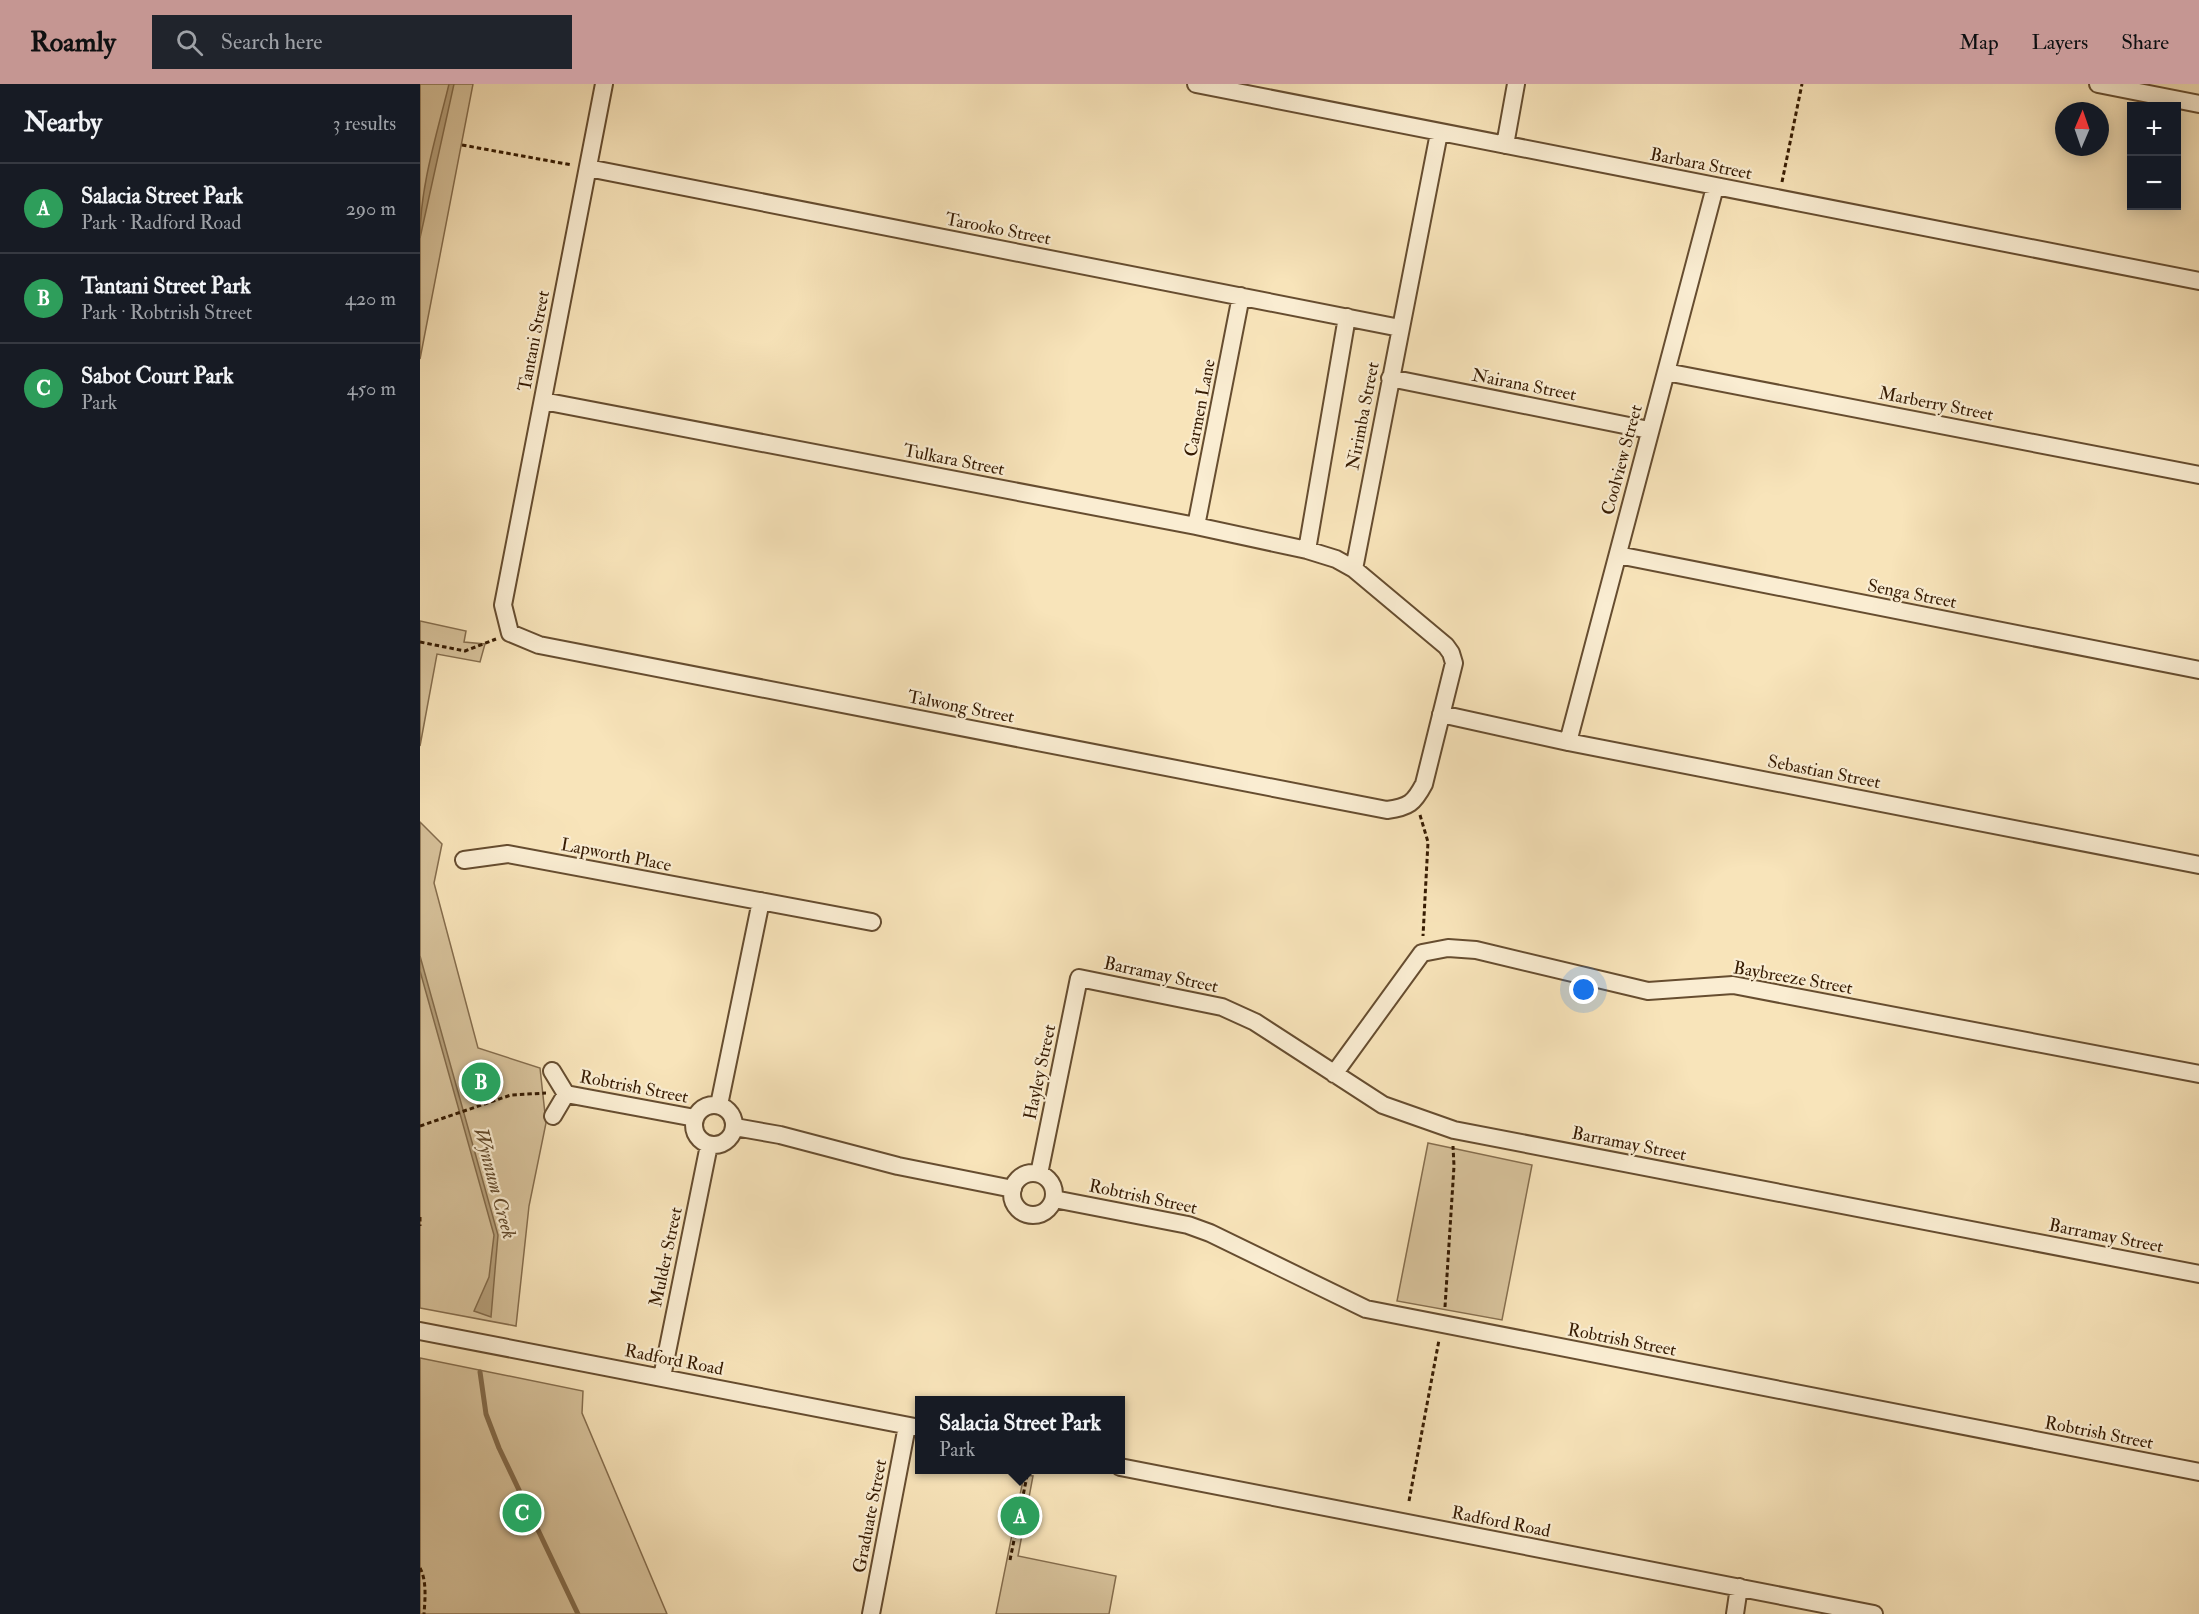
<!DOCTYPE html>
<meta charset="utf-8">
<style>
body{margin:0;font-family:"IM FELL Double Pica",serif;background:#20242c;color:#f1f3f6}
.controls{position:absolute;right:18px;top:18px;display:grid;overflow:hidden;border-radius:0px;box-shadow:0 3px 15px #0003}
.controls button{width:54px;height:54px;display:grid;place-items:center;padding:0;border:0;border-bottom:2px solid #363941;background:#171b24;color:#f1f3f6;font:30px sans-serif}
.compass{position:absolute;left:1635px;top:18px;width:54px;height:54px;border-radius:50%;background:#171b24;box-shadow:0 3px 15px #0003;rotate:2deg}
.you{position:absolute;left:1164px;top:906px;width:21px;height:21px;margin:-15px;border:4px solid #fff;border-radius:50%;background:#1a73e8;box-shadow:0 0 0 9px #1a73e833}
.badge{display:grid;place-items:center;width:39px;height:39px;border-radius:50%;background:#c59692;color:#fff;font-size:20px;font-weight:700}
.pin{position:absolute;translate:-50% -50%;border:3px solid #fff;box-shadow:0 2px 6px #0006}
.popup{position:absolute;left:495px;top:1312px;width:210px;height:78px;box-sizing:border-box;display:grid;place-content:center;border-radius:0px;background:#171b24;filter:drop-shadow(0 2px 4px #0005);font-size:20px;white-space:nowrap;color:#9ea1a6}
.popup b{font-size:22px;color:#f1f3f6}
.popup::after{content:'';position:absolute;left:50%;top:100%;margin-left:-12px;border:12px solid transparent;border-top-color:#171b24}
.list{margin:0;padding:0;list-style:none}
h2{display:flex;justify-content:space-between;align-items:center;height:78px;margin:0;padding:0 24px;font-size:26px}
h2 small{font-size:20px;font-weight:400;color:#9ea1a6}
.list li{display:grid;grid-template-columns:39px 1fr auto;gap:18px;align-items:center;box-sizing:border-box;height:90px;padding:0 24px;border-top:2px solid #363941}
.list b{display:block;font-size:22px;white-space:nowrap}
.list p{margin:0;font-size:20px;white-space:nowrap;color:#9ea1a6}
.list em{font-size:20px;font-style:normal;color:#9ea1a6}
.icon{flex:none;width:33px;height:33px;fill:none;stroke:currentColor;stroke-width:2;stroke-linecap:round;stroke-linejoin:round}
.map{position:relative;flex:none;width:1779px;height:1530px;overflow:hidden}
header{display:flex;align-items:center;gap:36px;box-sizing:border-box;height:84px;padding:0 30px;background:#c59692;color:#111}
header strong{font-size:28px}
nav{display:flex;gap:33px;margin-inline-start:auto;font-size:21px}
.search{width:420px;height:54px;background:#20242c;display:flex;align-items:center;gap:15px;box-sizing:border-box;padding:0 21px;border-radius:0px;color:#9ea1a6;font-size:22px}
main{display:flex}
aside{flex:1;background:#171b24}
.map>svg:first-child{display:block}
.green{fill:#d7c29b;stroke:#866e4e;stroke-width:1.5}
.water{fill:#b6a07b;stroke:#836b4b;stroke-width:1.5}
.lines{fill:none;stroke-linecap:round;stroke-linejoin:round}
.stream{stroke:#836b4b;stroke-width:5}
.minor-casing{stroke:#664d30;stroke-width:20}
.path{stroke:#361b02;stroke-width:3;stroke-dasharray:4.5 3;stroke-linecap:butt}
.minor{stroke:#faedd2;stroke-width:16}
.labels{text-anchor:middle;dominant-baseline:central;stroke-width:4.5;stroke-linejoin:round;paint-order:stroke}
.street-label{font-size:18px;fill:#361b02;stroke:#faedd2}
.water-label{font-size:20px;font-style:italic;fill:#634a2c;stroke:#faedd2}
</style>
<header>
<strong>Roamly</strong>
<div class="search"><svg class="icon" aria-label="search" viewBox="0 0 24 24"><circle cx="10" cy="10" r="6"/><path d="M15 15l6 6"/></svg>Search here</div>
<nav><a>Map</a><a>Layers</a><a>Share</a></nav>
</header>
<main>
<aside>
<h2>Nearby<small>3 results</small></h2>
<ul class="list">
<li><span class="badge" style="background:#2e9e5b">A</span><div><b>Salacia Street Park</b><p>Park · Radford Road</p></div><em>290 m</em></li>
<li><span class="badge" style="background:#2e9e5b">B</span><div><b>Tantani Street Park</b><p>Park · Robtrish Street</p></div><em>420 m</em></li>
<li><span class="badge" style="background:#2e9e5b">C</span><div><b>Sabot Court Park</b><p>Park</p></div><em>450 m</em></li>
</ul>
</aside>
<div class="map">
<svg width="1779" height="1530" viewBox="0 0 1779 1530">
<rect width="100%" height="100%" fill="#f8e4ba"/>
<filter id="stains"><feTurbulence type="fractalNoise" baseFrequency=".00333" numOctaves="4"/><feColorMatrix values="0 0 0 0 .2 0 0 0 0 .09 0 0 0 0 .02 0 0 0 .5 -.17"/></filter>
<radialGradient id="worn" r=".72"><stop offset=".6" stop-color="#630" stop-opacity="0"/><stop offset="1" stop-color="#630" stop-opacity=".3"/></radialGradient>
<!-- green -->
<path class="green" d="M 0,0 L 53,0 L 0,275 Z
M 0,537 L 46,547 L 44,558 L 65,560 L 60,578 L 17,570 L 0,662 Z
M 0,738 L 22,760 L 14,799 L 58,964 L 120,984 L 126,1039 L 109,1122 L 96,1242 L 0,1224 Z
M 1008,1059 L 1112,1081 L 1082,1236 L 977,1217 Z
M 0,1274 L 163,1307 L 162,1329 L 247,1530 L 0,1530 Z
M 604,1391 L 613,1392 L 598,1472 L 696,1492 L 689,1530 L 576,1530 Z"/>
<!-- water -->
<path class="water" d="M 29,0 L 34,0 L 0,154 C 0,102 17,50 29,0 Z
M 0,872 L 78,1151 L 71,1233 L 54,1227 L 69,1193 L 74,1151 L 0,887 Z"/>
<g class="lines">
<!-- stream -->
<path class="stream" d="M 60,1288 L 66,1330 L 79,1364 L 158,1530"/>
<defs>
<path id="minor" d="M 776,0 L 1779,197
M 1678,0 L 1779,20
M 1085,61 L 1096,0
M 168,84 L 980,244
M 1246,288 L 1779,391
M 970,294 L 1229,346
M 123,317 L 776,442 L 887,466 L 916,475 L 934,485 L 1026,562 L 1031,569 L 1034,579 L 1004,700 C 994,719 989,723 967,726 L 119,561 L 90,549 L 83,521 L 184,0
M 776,442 L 821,212
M 887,466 L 927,233
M 1198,471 L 1779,586
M 934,485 L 1019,49
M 1021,630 L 1148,658 L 1779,781
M 1148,658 L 1295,103
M 44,776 L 88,770 L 452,838
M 132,987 L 146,1010 L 133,1032
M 914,990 L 1002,869 L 1028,864 L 1056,866 L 1228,907 L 1313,901 L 1779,990
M 146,1010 L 275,1034
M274 1041a20 20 0 1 1 40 0a20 20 0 1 1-40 0Z
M 299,1021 L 341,817
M 315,1043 L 360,1051 L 478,1082 L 593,1105
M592 1110a21 21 0 1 1 42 0a21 21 0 1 1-42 0Z
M 619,1090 L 659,894 L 802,923 L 835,938 L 963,1021 L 1034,1046 L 1779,1190
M 634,1115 L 768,1141 L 790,1149 L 946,1225 L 1779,1388
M 0,1247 L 500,1344
M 242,1293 L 289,1061
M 700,1383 L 1454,1530
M 451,1530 L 487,1342
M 1315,1530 L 1319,1503"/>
</defs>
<!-- minor casing -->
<use href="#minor" class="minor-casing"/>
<!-- path -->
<path class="path" d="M 42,61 L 152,81
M 1362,98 L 1382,0
M 0,558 L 45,567 L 76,555
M 1000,731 L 1008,758 L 1003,852
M 0,1042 L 91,1011 L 126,1009
M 0,1133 L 0,1142
M 1025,1223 L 1034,1082 L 1033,1062
M 989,1417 L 1019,1256
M 590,1476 L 608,1387
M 0,1484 C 7,1497 5,1516 4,1530"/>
<!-- minor -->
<use href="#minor" class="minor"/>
</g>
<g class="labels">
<!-- street labels -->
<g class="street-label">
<text transform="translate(1281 80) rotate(11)">Barbara Street</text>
<text transform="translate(578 145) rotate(11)">Tarooko Street</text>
<text transform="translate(114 257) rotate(-79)">Tantani Street</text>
<text transform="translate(1104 301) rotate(11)">Nairana Street</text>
<text transform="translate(1516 320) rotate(11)">Marberry Street</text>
<text transform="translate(780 324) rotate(-79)">Carmen Lane</text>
<text transform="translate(943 332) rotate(-79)">Nirimba Street</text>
<text transform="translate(534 376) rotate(11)">Tulkara Street</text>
<text transform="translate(1202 376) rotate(-75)">Coolview Street</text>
<text transform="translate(1492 510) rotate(11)">Senga Street</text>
<text transform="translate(541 623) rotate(11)">Talwong Street</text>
<text transform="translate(1404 688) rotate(11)">Sebastian Street</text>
<text transform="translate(196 771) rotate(11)">Lapworth Place</text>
<text transform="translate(741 891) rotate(12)">Barramay Street</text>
<text transform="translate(1373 894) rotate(10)">Baybreeze Street</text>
<text transform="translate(620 988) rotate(-78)">Hayley Street</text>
<text transform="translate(214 1003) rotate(11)">Robtrish Street</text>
<text transform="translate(1209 1060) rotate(11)">Barramay Street</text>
<text transform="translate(723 1113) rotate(12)">Robtrish Street</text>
<text transform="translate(1686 1152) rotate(11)">Barramay Street</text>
<text transform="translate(246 1173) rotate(-78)">Mulder Street</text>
<text transform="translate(1202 1256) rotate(11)">Robtrish Street</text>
<text transform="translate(254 1276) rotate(11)">Radford Road</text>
<text transform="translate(1679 1349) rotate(11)">Robtrish Street</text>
<text transform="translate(450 1432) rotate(-79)">Graduate Street</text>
<text transform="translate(1081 1438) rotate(11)">Radford Road</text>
</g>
<!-- water labels -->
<g class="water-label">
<text transform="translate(75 1099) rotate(75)">Wynnum Creek</text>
</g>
</g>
<rect width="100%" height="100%" filter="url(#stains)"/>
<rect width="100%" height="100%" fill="url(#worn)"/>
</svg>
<div class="controls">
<button>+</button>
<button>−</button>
</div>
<svg class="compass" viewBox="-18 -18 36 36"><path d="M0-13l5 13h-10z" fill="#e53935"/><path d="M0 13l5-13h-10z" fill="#9ea1a6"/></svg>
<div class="you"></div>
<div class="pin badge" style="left:600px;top:1432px;background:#2e9e5b">A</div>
<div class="popup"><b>Salacia Street Park</b>Park</div>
<div class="pin badge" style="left:61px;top:998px;background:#2e9e5b">B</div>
<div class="pin badge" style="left:102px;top:1429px;background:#2e9e5b">C</div>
</div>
</main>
